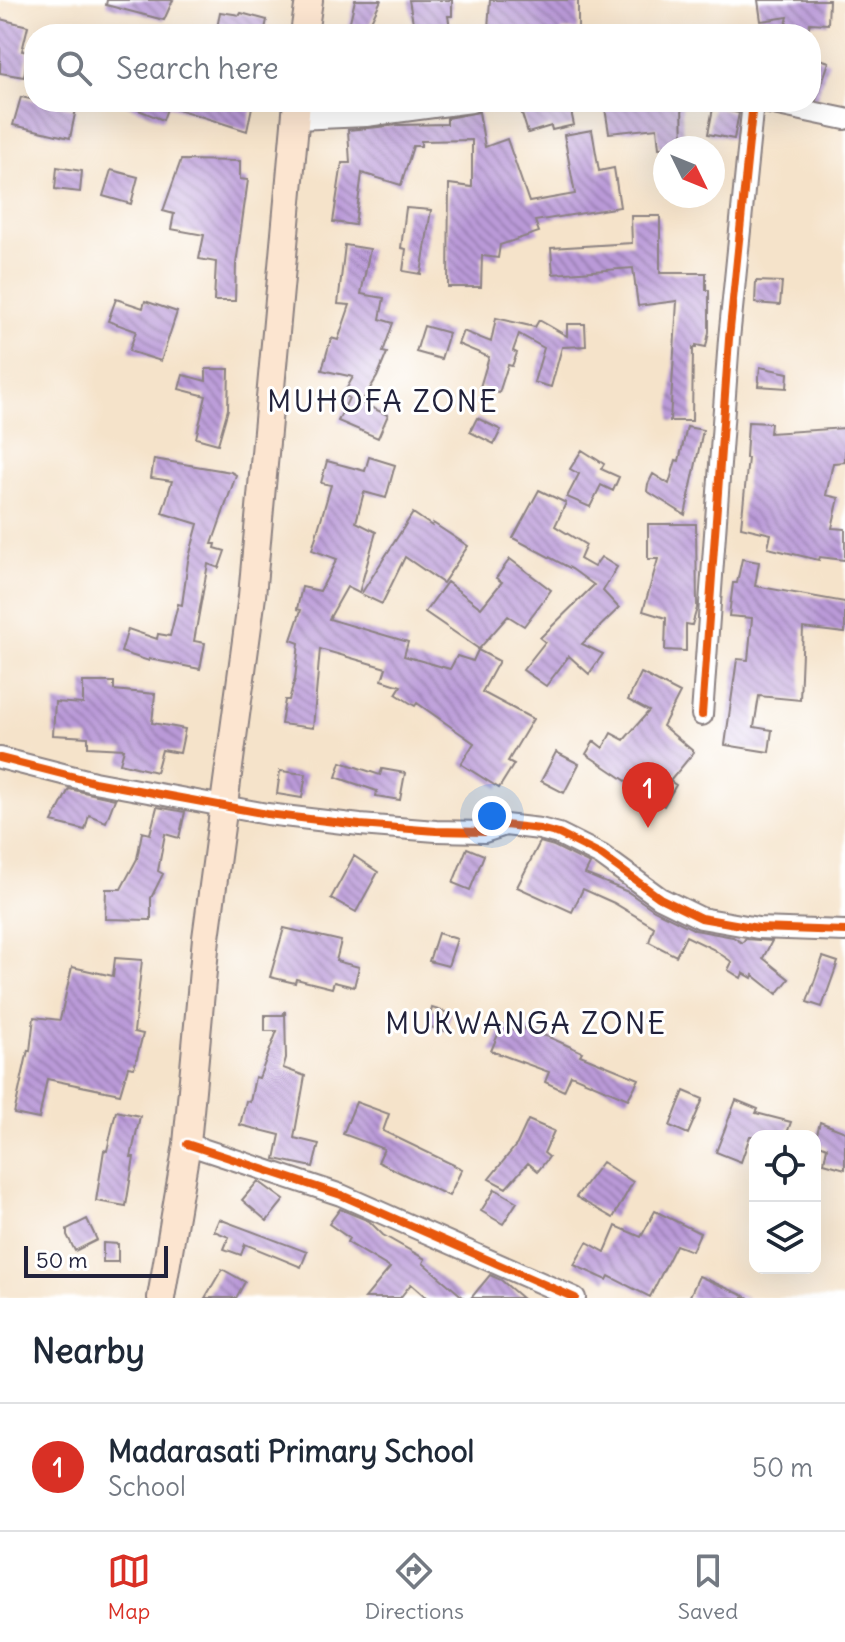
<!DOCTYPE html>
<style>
body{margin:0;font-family:Delius,sans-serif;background:#f2f2f3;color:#1f2937}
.controls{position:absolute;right:24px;bottom:24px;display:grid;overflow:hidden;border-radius:16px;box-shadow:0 8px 32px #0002}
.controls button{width:72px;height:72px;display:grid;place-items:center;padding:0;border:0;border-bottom:2px solid #e0e1e3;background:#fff;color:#1f2937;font:40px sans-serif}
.compass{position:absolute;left:653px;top:136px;width:72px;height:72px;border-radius:50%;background:#fff;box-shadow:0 8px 32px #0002;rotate:133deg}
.scale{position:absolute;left:24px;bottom:20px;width:144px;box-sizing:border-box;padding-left:8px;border:4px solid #22223b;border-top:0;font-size:22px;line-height:28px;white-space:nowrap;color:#22223b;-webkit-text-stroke:6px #fff;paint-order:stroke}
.you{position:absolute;left:492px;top:816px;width:28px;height:28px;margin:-20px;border:6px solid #fff;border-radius:50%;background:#1a73e8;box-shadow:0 0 0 12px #1a73e833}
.badge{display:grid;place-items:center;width:52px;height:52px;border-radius:50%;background:#d93025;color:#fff;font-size:26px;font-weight:700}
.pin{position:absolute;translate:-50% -66px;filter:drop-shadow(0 2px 4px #0008)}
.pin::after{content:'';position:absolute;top:42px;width:28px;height:24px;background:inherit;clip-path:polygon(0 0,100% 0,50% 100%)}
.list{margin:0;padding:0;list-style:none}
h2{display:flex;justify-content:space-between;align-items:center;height:104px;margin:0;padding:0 32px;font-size:34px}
h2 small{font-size:26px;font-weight:400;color:#747a83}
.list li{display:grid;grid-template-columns:52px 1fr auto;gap:24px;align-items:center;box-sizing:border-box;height:128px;padding:0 32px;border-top:2px solid #e0e1e3}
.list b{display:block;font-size:30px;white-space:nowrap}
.list p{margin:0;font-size:26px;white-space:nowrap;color:#747a83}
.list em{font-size:26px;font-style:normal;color:#747a83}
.icon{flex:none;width:44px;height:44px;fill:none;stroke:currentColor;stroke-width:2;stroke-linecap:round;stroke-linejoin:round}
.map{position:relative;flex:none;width:845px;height:1298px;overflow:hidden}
.search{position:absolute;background:#fff;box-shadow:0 8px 32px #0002;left:24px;right:24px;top:24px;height:88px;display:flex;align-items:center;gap:20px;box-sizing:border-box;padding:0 28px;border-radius:32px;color:#747a83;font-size:30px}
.sheet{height:232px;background:#fff}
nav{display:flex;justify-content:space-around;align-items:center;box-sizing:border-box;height:112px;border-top:2px solid #e0e1e3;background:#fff;font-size:22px;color:#747a83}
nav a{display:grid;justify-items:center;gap:4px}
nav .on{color:#d93025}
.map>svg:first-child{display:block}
.building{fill:url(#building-back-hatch)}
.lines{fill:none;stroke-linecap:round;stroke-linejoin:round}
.street-casing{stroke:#8c8282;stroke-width:24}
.secondary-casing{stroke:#8c8282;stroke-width:30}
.street{stroke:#fff;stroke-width:20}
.secondary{stroke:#fce5d0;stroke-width:26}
.cycleway-casing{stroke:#fff;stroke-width:13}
.cycleway{stroke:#e8590c;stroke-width:8}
.labels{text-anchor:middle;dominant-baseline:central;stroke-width:6;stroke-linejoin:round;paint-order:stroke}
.quarter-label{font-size:30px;letter-spacing:2px;fill:#22223b;stroke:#fff}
</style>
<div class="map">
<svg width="845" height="1298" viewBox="0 0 845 1298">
<defs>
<pattern id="building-back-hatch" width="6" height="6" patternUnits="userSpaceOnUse" patternTransform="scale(2)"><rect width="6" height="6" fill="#ba9ad8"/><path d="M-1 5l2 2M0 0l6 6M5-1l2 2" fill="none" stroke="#977db0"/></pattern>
</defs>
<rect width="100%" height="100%" fill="#fff"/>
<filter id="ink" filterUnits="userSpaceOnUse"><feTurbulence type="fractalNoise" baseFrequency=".0125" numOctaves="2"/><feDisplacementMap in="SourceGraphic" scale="16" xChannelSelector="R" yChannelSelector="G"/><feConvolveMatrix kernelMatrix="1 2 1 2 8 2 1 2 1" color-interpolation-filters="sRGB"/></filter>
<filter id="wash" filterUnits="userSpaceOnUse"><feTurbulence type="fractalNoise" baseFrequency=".006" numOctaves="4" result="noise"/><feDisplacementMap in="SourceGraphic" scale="32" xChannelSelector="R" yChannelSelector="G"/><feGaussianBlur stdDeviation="1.8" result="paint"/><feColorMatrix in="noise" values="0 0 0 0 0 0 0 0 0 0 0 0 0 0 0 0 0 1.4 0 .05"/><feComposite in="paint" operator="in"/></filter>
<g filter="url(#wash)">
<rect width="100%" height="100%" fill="#f5e3ca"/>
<g id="blocks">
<!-- building -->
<path class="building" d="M 107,0 L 173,0 L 164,20 L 106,5 Z
M 355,0 L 381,0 L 365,34 L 347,34 Z
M 409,0 L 452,0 L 452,16 L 448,16 L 451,34 L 415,34 Z
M 490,0 L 578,0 L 578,30 L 562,30 L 562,34 L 529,34 L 488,29 Z
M 758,0 L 829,0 L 828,24 L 810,23 L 807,34 L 783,34 L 788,17 L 761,21 Z
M 220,12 L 240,15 L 241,13 L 267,20 L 264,34 L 216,34 Z
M 0,19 L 28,26 L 22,51 L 28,52 L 24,77 L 0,73 Z
M 811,56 L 829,62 L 816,100 L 811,99 Z
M 21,97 L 76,109 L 70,138 L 13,125 Z
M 119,102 L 253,102 L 247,131 L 168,106 L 163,120 Z
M 550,102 L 569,102 L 574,125 L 552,130 L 551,126 L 528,133 L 521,111 Z
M 604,102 L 682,102 L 683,148 L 659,148 L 657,128 L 609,133 Z
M 713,108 L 739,113 L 734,139 L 708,134 Z
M 479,112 L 485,147 L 507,139 L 529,202 L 575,194 L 564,135 L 592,130 L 599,171 L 614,168 L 620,207 L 535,221 L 539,232 L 500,245 L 498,258 L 482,256 L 481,287 L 448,287 L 449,184 L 472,187 L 472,140 L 421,141 L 421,146 L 413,146 L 401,185 L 362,173 L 355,225 L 333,222 L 342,163 L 350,163 L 348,130 L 399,125 L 447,124 L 447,118 Z
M 181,160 L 240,161 L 240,179 L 248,180 L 236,264 L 235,301 L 214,301 L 216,262 L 199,259 L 204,235 L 171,229 L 174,214 L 163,211 Z
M 57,167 L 82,171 L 80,192 L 55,189 Z
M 111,170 L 138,177 L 131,204 L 103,196 Z
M 406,208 L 431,210 L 421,274 L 403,271 L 406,249 L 401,248 Z
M 631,216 L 660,216 L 660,273 L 706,273 L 706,290 L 709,290 L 709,332 L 706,347 L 696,345 L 696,348 L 693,348 L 692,421 L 670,421 L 677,301 L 638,306 L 633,268 L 553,274 L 551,248 L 632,243 Z
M 345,245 L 370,249 L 361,294 L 384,298 L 380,319 L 393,323 L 383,352 L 387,353 L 377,377 L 361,403 L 388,415 L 378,438 L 338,421 L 349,398 L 343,395 L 353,377 L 322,370 L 331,338 L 338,340 L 350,305 L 338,304 Z
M 756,281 L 782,282 L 780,305 L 755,303 Z
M 116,299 L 143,308 L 145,301 L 177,312 L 161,361 L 129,351 L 136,331 L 108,321 Z
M 496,318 L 535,327 L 539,320 L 567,336 L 567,324 L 585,324 L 586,346 L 562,347 L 551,387 L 534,382 L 544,348 L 519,334 L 513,351 L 517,353 L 512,366 L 508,365 L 499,393 L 480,387 L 489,357 L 458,344 L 463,331 L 491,342 Z
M 424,326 L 449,333 L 441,359 L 416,352 Z
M 760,367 L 788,373 L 787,388 L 758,386 Z
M 206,369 L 229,369 L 228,409 L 218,444 L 196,438 L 206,396 L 179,389 L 183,375 L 206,381 Z
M 477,418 L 501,430 L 494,444 L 470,432 Z
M 748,422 L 771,423 L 770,433 L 845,428 L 845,462 L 833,463 L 826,495 L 839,498 L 832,528 L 845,529 L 845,560 L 820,557 L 819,560 L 768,548 L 771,534 L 741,527 L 748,458 L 746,458 Z
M 687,427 L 703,430 L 685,515 L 647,491 L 648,484 L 653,474 L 669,484 L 676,460 L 679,461 Z
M 582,450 L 604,464 L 601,469 L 619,477 L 613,491 L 601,485 L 590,507 L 567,497 L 579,474 L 570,469 Z
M 369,457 L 395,465 L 386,498 L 364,492 L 356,522 L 376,532 L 359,593 L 347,587 L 329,619 L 408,642 L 404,656 L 450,669 L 457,656 L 473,661 L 478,650 L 499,661 L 482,692 L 533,719 L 508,761 L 514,764 L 499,788 L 461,764 L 474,743 L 417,703 L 415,706 L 396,694 L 401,686 L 382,680 L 386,668 L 320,649 L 313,728 L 281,724 L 285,700 L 289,700 L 295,679 L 299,643 L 291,640 L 301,610 L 297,609 L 302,587 L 320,591 L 337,559 L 312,550 L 331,485 L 321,483 L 327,461 L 365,471 Z
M 154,459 L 231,472 L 236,475 L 212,544 L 216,544 L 215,548 L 225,551 L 219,568 L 208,564 L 194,641 L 205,643 L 200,669 L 149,659 L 149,661 L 121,652 L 128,629 L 157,639 L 158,634 L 170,636 L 178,604 L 182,605 L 188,561 L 198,524 L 162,513 L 172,481 L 151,478 Z
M 539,490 L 566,503 L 555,526 L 586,545 L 580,559 L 594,567 L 601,557 L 617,567 L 603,591 L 619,608 L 582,644 L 603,654 L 589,674 L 569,656 L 546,686 L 523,670 L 545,642 L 540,638 L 594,585 L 572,569 L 513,538 Z
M 413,513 L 432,526 L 433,523 L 468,546 L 443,583 L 405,557 L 382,604 L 361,594 Z
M 648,524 L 696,524 L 697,608 L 692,625 L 686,624 L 686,651 L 665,650 L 666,618 L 643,611 L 658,559 L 648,559 Z
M 510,559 L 551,590 L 524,626 L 508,616 L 479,649 L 425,612 L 447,582 L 481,608 L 502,582 L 496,578 Z
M 742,559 L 759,562 L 755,586 L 845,602 L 845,633 L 803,628 L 800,700 L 759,696 L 754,727 L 772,730 L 769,752 L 725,745 L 737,659 L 748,660 L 752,618 L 729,616 L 733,583 L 737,583 Z
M 641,673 L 680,693 L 663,726 L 694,752 L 670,781 L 676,785 L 664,806 L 633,790 L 635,787 L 586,754 L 594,741 L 603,748 L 611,733 L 624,740 L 649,711 L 628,700 Z
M 83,682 L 114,682 L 114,690 L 155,694 L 152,723 L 185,729 L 180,753 L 162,750 L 156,772 L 120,763 L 124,749 L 88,747 L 88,737 L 53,735 L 55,702 L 83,704 Z
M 556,752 L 579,764 L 564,793 L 541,781 Z
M 341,762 L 380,775 L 382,769 L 405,773 L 400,800 L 376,796 L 377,791 L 336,777 Z
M 280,771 L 306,774 L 302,798 L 277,794 Z
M 69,789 L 115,799 L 106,822 L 89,815 L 85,830 L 52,822 Z
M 157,807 L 185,812 L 179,838 L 165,834 L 158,871 L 163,874 L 151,898 L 151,920 L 105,919 L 106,889 L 121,889 L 137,859 L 142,832 L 150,834 Z
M 540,842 L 554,846 L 590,864 L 585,874 L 628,892 L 654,910 L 695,930 L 733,937 L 742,943 L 745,939 L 772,941 L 763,958 L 789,979 L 777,994 L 753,975 L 752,978 L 743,973 L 741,978 L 728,970 L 732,962 L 713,949 L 686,936 L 676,956 L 649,942 L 654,927 L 614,903 L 583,889 L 572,912 L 517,887 Z
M 467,848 L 484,855 L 470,890 L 453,883 Z
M 354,856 L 378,872 L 356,912 L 331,898 Z
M 284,928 L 341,941 L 336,961 L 359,967 L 354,987 L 334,982 L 332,988 L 296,979 L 295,983 L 270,977 Z
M 438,933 L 457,939 L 448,966 L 429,961 Z
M 823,957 L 838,962 L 822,1007 L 807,1002 Z
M 115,958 L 142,960 L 134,1032 L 143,1034 L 134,1068 L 128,1067 L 120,1094 L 47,1079 L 39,1119 L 14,1114 L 28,1050 L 30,1051 L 34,1017 L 60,1020 L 72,967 L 113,976 Z
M 432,1008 L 451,1014 L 445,1031 L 427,1026 Z
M 285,1011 L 286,1058 L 283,1068 L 305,1076 L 294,1138 L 319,1144 L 313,1167 L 275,1159 L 280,1135 L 240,1125 L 246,1101 L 250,1102 L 255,1077 L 259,1078 L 277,1031 L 265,1031 L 265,1015 L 283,1015 Z
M 502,1025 L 522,1033 L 524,1028 L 551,1038 L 582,1052 L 580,1055 L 639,1079 L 628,1099 L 571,1075 L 564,1091 L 545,1082 L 549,1072 L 491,1051 Z
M 684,1091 L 703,1099 L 688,1134 L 670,1126 Z
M 736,1100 L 758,1109 L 756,1113 L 791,1122 L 786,1136 L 750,1136 L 741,1162 L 716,1152 Z
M 356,1102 L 389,1114 L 383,1131 L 462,1169 L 449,1196 L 378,1162 L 384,1149 L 343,1134 Z
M 116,1111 L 140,1116 L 131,1157 L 134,1157 L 126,1206 L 96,1201 L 104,1150 L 107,1151 Z
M 528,1120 L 554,1131 L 544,1153 L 549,1157 L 538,1171 L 528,1163 L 506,1188 L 489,1179 L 517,1144 Z
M 820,1122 L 845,1132 L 845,1169 L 824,1163 L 827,1147 L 815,1142 Z
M 602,1162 L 633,1182 L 613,1218 L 576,1197 Z
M 258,1181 L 284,1200 L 267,1221 L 242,1200 Z
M 495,1189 L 517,1202 L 503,1224 L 481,1211 Z
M 340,1209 L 369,1221 L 383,1235 L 425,1259 L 423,1263 L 464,1298 L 427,1298 L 411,1284 L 400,1298 L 365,1298 L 390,1268 L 347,1242 L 349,1238 L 329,1224 Z
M 655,1211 L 700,1233 L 692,1251 L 676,1245 L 650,1297 L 609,1276 L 607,1280 L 574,1265 L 587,1242 L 605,1252 L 616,1226 L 641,1237 Z
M 87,1219 L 97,1240 L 75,1251 L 67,1235 L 67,1229 Z
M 219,1219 L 307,1252 L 301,1267 L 245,1244 L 241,1255 L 224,1249 L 229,1237 L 214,1231 Z
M 103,1243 L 118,1244 L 118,1262 L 103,1262 Z
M 222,1269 L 245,1282 L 236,1298 L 205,1298 Z
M 490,1275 L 501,1280 L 522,1298 L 471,1298 Z
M 699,1276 L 749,1298 L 689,1298 Z"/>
</g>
</g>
<g filter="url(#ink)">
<use href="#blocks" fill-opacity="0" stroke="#8c8282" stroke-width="2"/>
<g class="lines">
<defs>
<path id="street" d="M 764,102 L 845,119
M 296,119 L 366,116 L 471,102
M 702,715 L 729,339 L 753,102
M 0,758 L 94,782 L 267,814 L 360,825 L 436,831 L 484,832 L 505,825 L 540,829 L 559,834 L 601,855 L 660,898 L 701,918 L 758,928 L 845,931
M 187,1144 L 341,1195 L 575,1298"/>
<path id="secondary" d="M 304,34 L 309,0
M 161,1298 L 187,1144 L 206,938 L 252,596 L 297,102"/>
</defs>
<!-- street casing -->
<use href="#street" class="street-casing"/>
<!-- secondary casing -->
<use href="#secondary" class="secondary-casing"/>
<!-- street -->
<use href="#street" class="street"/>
<!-- secondary -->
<use href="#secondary" class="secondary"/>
<defs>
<path id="cycleway" d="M 702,715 L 729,339 L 753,102
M 0,758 L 94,782 L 267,814 L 360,825 L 436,831 L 484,832 L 505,825 L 540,829 L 559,834 L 601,855 L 660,898 L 701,918 L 758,928 L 845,931
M 187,1144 L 341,1195 L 575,1298"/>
</defs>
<!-- cycleway casing -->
<use href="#cycleway" class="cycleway-casing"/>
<!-- cycleway -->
<use href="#cycleway" class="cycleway"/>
</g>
</g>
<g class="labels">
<!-- quarter labels -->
<g class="quarter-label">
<text x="383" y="401">MUHOFA ZONE</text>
<text x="526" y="1023">MUKWANGA ZONE</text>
</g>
</g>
</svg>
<div class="controls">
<button><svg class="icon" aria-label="locate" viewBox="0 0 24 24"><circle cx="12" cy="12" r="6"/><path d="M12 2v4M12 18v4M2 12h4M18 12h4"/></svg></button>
<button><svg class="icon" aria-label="layers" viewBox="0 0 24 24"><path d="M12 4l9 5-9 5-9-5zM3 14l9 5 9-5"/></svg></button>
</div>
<svg class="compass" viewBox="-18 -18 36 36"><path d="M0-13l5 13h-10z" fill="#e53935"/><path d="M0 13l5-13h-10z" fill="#747a83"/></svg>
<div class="scale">50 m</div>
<div class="you"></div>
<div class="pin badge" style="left:648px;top:828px">1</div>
<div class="search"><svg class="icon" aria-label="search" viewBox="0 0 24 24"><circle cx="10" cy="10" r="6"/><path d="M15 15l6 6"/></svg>Search here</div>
</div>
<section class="sheet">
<h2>Nearby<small></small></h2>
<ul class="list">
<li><span class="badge">1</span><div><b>Madarasati Primary School</b><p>School</p></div><em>50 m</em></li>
</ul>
</section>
<nav>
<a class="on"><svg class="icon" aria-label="map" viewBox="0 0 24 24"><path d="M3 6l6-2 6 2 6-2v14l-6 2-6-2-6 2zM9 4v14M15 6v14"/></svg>Map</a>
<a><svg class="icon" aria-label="directions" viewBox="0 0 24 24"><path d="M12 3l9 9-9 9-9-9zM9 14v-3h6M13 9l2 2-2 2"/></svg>Directions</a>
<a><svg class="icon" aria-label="saved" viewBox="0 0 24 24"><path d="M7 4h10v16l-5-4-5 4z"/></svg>Saved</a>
</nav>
